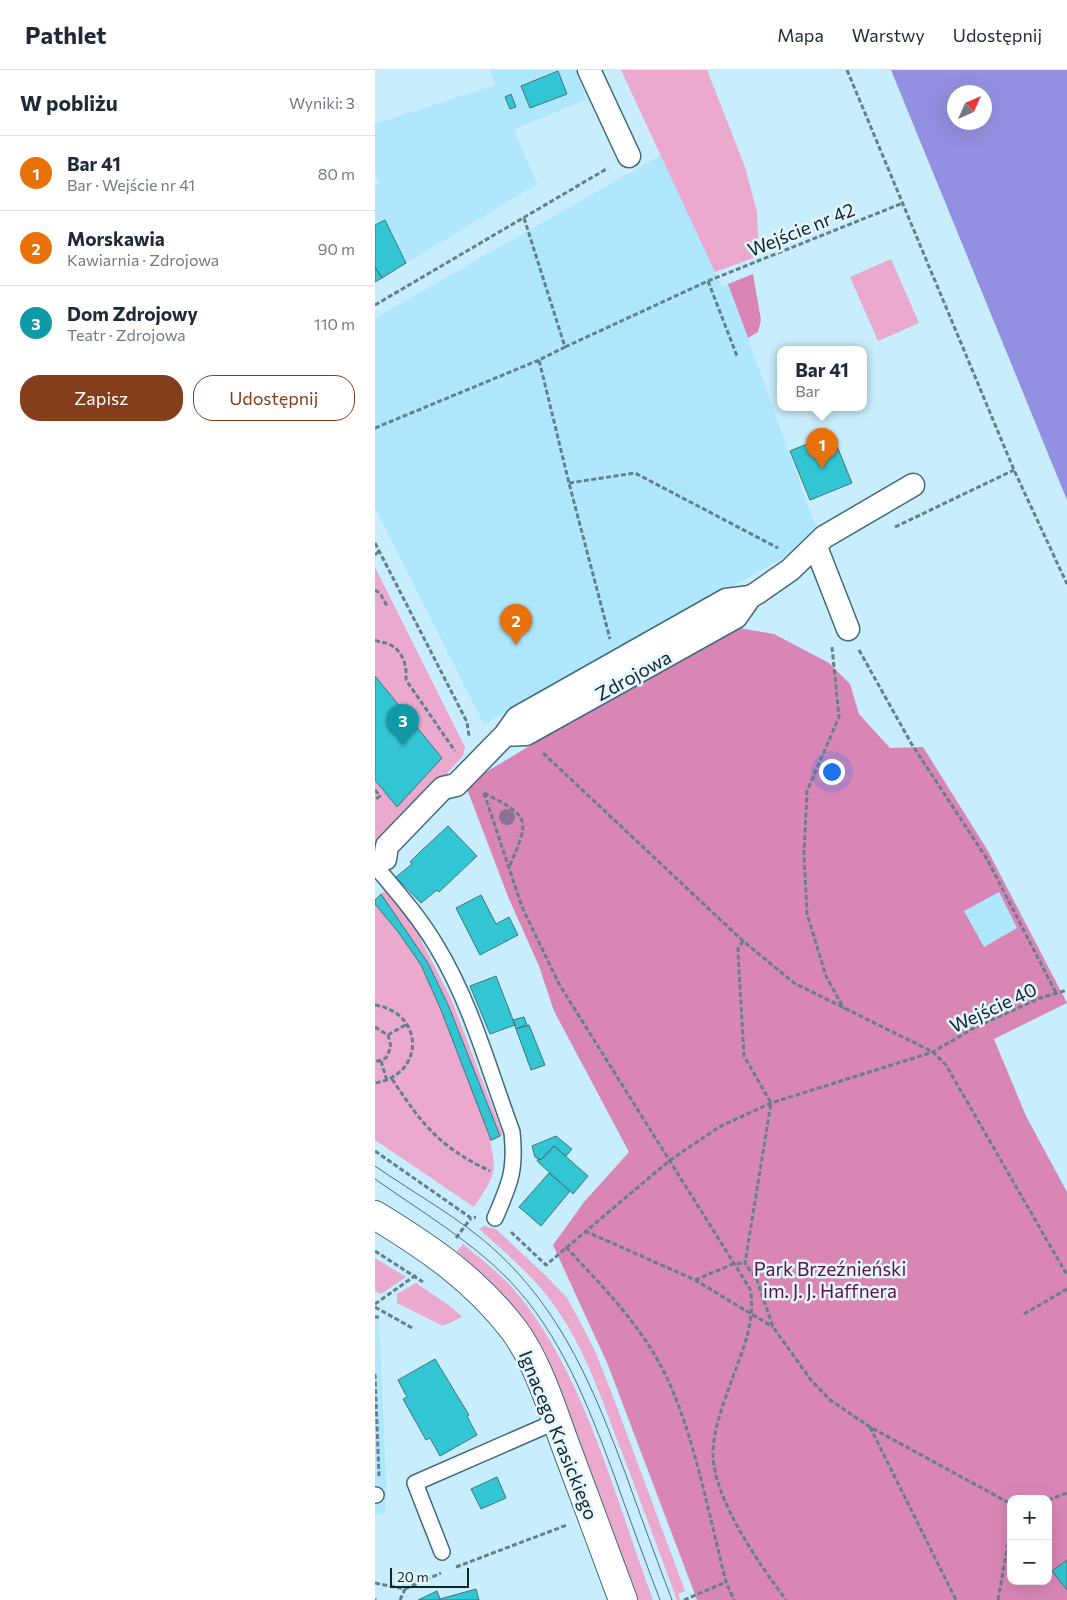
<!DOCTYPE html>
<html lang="pl">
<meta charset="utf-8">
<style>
body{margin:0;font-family:Commissioner,sans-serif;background:#f2f2f3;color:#1f2937}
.controls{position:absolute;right:15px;bottom:15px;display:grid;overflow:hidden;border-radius:10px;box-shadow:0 5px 20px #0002}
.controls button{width:45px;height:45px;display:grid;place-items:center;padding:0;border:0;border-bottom:1px solid #e0e1e3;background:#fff;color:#1f2937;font:25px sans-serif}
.compass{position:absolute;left:572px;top:15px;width:45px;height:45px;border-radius:50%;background:#fff;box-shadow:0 5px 20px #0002;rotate:45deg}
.scale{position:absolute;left:15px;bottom:12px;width:79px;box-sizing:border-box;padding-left:5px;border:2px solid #12252c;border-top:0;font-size:14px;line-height:18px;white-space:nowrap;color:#12252c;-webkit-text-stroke:4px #e4f6fe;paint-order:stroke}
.you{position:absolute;left:456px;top:701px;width:18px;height:18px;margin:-12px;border:4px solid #fff;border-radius:50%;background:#1a73e8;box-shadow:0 0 0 8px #1a73e833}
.badge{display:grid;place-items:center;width:32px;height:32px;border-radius:50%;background:#853e1b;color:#fff;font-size:16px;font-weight:700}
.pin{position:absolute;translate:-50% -41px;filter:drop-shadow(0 1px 2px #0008)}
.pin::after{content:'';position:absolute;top:26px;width:18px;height:15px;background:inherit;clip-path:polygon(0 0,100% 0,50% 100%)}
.popup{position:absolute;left:402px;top:276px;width:90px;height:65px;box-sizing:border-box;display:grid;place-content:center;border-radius:10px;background:#fff;filter:drop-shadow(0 1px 4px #0005);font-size:16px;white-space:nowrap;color:#747a83}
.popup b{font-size:19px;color:#1f2937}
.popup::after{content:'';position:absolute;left:50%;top:100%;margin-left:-10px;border:10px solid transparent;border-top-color:#fff}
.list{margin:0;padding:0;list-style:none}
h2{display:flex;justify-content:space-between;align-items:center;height:65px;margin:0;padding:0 20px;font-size:21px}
h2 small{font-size:16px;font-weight:400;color:#747a83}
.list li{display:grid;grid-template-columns:32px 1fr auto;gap:15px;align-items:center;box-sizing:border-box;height:75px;padding:0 20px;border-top:1px solid #e0e1e3}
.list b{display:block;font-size:19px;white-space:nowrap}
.list p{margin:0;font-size:16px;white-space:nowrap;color:#747a83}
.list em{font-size:16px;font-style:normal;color:#747a83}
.actions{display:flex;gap:10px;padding:15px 20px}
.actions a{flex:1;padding:11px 0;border:1px solid #853e1b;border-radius:20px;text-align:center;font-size:18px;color:#853e1b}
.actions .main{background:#853e1b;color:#fff}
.map{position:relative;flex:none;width:692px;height:1530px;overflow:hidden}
header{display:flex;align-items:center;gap:30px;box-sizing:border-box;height:70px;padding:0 25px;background:#fff;border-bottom:1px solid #e0e1e3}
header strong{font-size:24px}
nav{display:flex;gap:28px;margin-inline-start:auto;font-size:18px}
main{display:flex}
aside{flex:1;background:#fff}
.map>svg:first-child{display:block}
.built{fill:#afe7fe}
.green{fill:#eba9ce}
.forest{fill:#d986b6;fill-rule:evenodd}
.water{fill:#9390e1;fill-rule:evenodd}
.building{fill:#32c5d3;stroke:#43757b}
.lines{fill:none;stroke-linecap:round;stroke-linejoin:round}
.service-casing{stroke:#406b7c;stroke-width:18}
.pedestrian-casing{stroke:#406b7c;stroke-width:25}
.tertiary-casing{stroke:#406b7c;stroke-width:30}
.path{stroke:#64808a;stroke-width:3;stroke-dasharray:5 2.5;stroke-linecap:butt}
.service{stroke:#fff;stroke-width:15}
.pedestrian{stroke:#fff;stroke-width:22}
.tertiary{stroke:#fff;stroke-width:28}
.tram{stroke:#546d77;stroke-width:1}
.tree{fill:#8c7396}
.labels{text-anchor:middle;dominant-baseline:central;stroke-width:5;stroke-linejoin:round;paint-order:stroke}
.street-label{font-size:19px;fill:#12252c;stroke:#e4f6fe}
.park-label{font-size:19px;fill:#5a1042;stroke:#e4f6fe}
</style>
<header>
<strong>Pathlet</strong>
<nav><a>Mapa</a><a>Warstwy</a><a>Udostępnij</a></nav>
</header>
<main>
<aside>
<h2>W pobliżu<small>Wyniki: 3</small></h2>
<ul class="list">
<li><span class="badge" style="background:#e8710a">1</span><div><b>Bar 41</b><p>Bar · Wejście nr 41</p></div><em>80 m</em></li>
<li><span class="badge" style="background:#e8710a">2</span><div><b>Morskawia</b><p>Kawiarnia · Zdrojowa</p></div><em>90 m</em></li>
<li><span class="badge" style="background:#0f9aa8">3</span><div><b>Dom Zdrojowy</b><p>Teatr · Zdrojowa</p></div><em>110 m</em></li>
</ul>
<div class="actions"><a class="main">Zapisz</a><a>Udostępnij</a></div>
</aside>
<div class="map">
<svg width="692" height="1530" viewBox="0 0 692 1530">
<rect width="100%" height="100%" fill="#c8edfc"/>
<!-- built -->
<path class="built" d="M 115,0 L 201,0 L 211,30 L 139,59 L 162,114 L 0,212 L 0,116 L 4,113 L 0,104 L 0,54 L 120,15 Z
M 286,85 L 347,217 L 353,214 L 443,463 L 410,487 L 109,654 L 0,438 L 0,248 Z
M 624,822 L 642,858 L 608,877 L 588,841 Z
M 0,1247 L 4,1247 L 11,1412 L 10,1444 L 0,1445 Z"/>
<!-- green -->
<path class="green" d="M 246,0 L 332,0 L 370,97 L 382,142 L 384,186 L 340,202 Z
M 516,189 L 544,253 L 503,271 L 475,207 Z
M 0,497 L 90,677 L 88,686 L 0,781 Z
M 10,820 L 39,856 L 77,931 L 128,1065 L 115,1072 C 124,1105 116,1110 99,1137 L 0,1070 L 0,830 Z
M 109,1156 L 121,1159 L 171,1206 L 192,1228 L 203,1248 L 220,1281 L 237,1324 L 310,1521 L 303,1524 L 305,1530 L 302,1530 C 281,1474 261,1418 239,1362 C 224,1321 208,1277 183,1241 C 162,1209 132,1184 104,1159 Z
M 88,1174 C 108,1191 130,1207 146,1228 C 212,1312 241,1431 278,1530 L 263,1530 L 178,1304 C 155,1252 123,1219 82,1181 Z
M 0,1188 L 31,1207 L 6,1224 L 0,1221 Z
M 41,1213 L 75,1236 L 87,1247 L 68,1256 L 22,1233 L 22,1224 Z"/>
<!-- forest -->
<path class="forest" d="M 378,204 L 386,250 L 383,262 L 373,268 L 353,214 Z
M 358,557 L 399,564 L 454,593 L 475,614 L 484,644 L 515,678 L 548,677 L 613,781 L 692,933 L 619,969 L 651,1046 L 692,1122 L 692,1530 L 322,1530 L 233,1295 L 178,1175 L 209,1132 L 254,1082 L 179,941 L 164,896 L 134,829 L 92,719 L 108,704 L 280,600 ZM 624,822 L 642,858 L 609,877 L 589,841 ZM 636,1429 L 673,1429 L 673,1511 L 636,1511 Z"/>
<!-- water -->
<path class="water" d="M 516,0 L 692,0 L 692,430 ZM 580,22 L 610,22 L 610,52 L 580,52 Z"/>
<!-- building -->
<path class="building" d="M 183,1 L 192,24 L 155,38 L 146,16 Z
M 136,24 L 141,37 L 135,39 L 130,27 Z
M 10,150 L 31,193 L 7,208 L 0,197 L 0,155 Z
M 0,197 L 7,208 L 0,212 Z
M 457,364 L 477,413 L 435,430 L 415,381 Z
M 0,606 L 67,688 L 22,737 L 0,710 Z
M 73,756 L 102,786 L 64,822 L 62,820 L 46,833 L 21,807 L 37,794 L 35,792 L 45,782 Z
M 6,824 L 53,893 L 74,937 L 125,1066 L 116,1070 L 66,940 L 46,895 L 24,863 L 0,834 L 0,830 Z
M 106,825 L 121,854 L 134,847 L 143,865 L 105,885 L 81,838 Z
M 121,906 L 140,955 L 115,964 L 95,916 Z
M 149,947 L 152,955 L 141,959 L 138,950 Z
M 154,955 L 170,995 L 156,1000 L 141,959 Z
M 181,1066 L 197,1079 L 191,1086 L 179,1076 L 166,1090 L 160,1087 L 157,1076 Z
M 179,1076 L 213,1106 L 198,1124 L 162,1091 L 164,1088 L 166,1090 Z
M 174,1103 L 195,1121 L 166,1156 L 144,1137 Z
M 60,1289 L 94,1345 L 92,1346 L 102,1365 L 65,1386 L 55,1368 L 51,1370 L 28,1329 L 32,1327 L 23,1310 Z
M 122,1407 L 131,1428 L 106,1439 L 96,1419 Z
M 692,1490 L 692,1520 L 677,1501 Z
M 101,1519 L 104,1530 L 43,1530 L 62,1521 L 65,1529 Z"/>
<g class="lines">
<defs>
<path id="service" d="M 2,798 C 23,823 45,848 62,877 C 96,933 114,1000 137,1062 C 141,1101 135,1113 120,1148
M 0,1425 L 1,1425
M 67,1482 L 40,1413 L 182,1351"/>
<path id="pedestrian" d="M 214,0 L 254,86
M 441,477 L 473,559
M 130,665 L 151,664 L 361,547 L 375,527
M 10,789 L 12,776 L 68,718 L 81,715 L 130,665 L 142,648 L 351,530 L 375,527 L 382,523 L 415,500 L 449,467 L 538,415"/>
<path id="tertiary" d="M 0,1145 C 54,1178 100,1209 139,1260 C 163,1293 176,1336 190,1374 C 209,1426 229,1478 248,1530"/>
</defs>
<!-- service casing -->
<use href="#service" class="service-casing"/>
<!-- pedestrian casing -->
<use href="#pedestrian" class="pedestrian-casing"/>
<!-- tertiary casing -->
<use href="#tertiary" class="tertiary-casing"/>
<!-- path -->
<path class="path" d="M 472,0 L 639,400 L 692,514
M 149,148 L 190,277 L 164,290 L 194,413 L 235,569
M 333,211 L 362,286
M 0,235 L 233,98
M 190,277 L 333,211 L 528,133
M 0,358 L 164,290
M 194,413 L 260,403 L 403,478
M 520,457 L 639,400
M 0,473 L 92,652 L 94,666
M 0,485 L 4,481
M 0,520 L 5,523 L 12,536
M 0,570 C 4,572 7,572 11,573 C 28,579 32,595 31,610 L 80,681
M 457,577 L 464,647 L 432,721 L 429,784 L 432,844 L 451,906 L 469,939
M 484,580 L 536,673 L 612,789 L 681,923
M 168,683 L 368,871 L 419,913 L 558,982 L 571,995 L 692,1205
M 0,720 L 5,726 L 0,730
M 109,723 L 147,837 L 184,914 L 375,1219 C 381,1248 369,1277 359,1304 C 350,1330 338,1357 338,1385 C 339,1430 385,1495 411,1530
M 109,723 C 156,747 155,749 134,797
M 368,871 L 363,879 L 364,901 L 369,986 L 396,1033 L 370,1193 L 382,1210 L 398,1257 L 436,1310 L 455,1330 L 495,1357 L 636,1434
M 0,935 C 50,943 50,1005 0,1013
M 0,957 L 13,965 L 16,977 L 11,988 L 0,992
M 13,965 L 32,954
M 6,991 L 12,1011
M 17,1009 C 47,1054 64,1077 115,1101
M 0,1081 L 96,1148 L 101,1147
M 210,1161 L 320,1210 L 398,1257
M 136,1162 L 171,1195 L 294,1091 L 344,1057 L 396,1033 L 558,982 L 599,958 L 665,928 L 692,920
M 81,1168 L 96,1148
M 191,1177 C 227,1216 265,1254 289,1302 C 319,1362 334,1446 351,1512 L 359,1530
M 0,1181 L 48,1212
M 320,1210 L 358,1194 L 370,1193
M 0,1234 L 41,1205
M 0,1237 L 39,1259
M 649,1244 L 692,1219
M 0,1247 L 4,1247
M 0,1304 L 4,1406
M 495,1357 L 581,1530
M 673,1430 L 692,1423
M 81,1497 L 192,1455
M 0,1513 L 30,1519 L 25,1530
M 30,1519 L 66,1503
M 0,1529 L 1,1530
M 309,1530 L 351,1512
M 623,1530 L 636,1456"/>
<!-- service -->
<use href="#service" class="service"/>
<!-- pedestrian -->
<use href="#pedestrian" class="pedestrian"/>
<!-- tertiary -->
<use href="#tertiary" class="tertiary"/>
<!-- tram -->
<path class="tram" d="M 0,1096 C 40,1124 85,1148 121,1181 C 189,1244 219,1320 251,1405 C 266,1447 281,1488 297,1530
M 0,1109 C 45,1141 95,1170 133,1209 C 186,1264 213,1335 239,1405 C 254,1447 269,1488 285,1530"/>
</g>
<!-- trees -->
<circle class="tree" cx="132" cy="747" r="8"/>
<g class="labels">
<!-- street labels -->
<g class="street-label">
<text transform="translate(426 159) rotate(-22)">Wejście nr 42</text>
<text transform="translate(258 605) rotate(-29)">Zdrojowa</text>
<text transform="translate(618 937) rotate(-25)">Wejście 40</text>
<text transform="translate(184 1365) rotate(68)">Ignacego Krasickiego</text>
</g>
<!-- park labels -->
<g class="park-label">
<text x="455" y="1198">Park Brzeźnieński<tspan x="455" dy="22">im. J. J. Haffnera</tspan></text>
</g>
</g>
</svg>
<div class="controls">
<button>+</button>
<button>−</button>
</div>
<svg class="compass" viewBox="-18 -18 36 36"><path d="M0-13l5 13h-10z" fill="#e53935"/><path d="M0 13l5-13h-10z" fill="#747a83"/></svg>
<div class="scale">20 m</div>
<div class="you"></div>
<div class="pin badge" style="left:447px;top:399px;background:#e8710a">1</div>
<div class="popup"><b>Bar 41</b>Bar</div>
<div class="pin badge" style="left:141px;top:575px;background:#e8710a">2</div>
<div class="pin badge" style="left:28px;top:675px;background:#0f9aa8">3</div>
</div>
</main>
